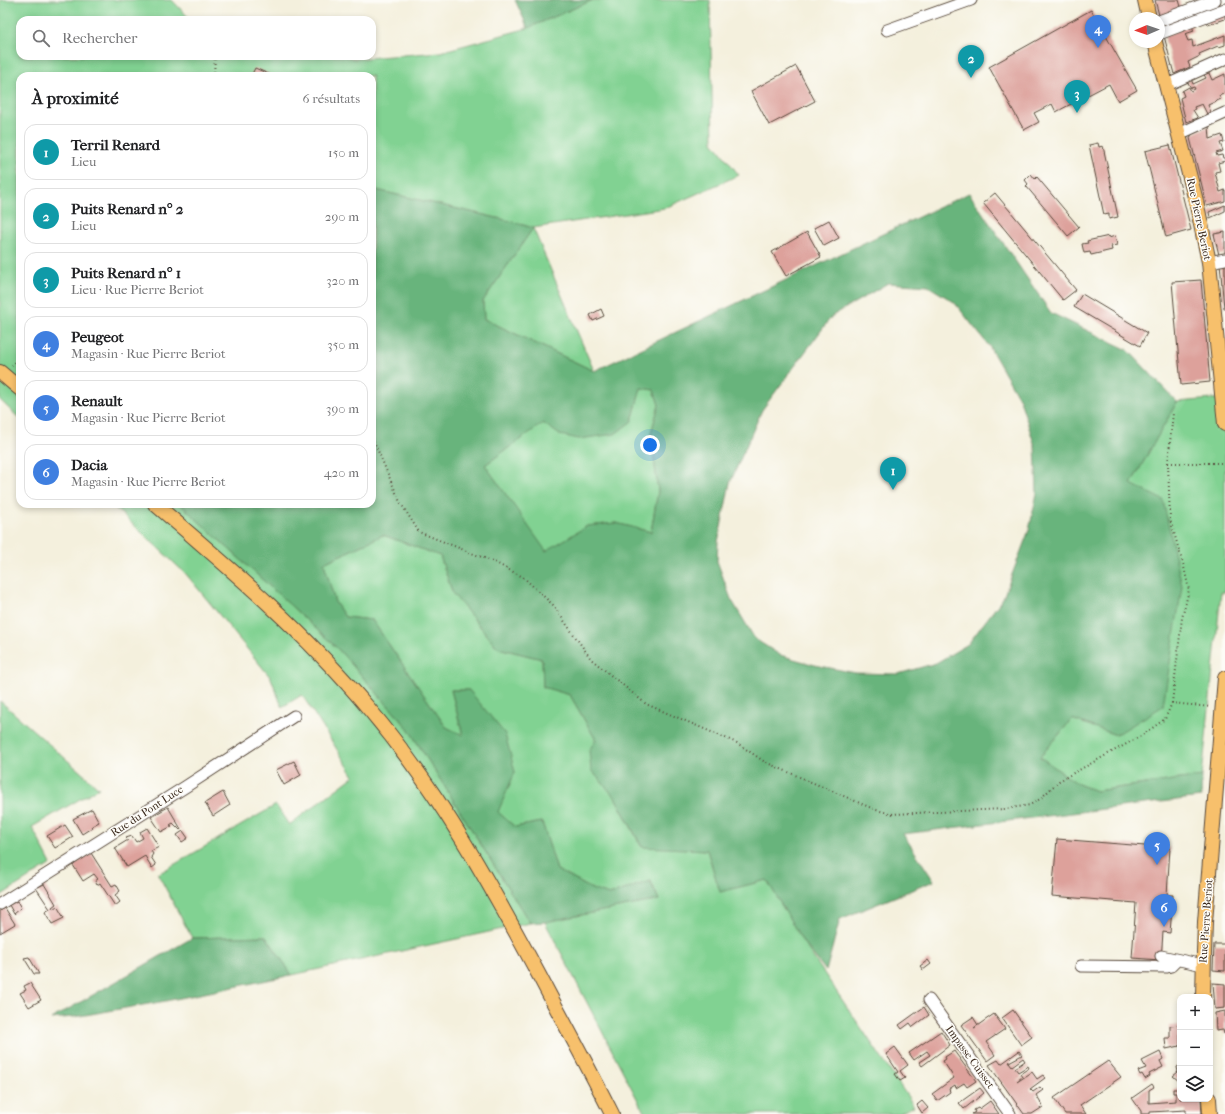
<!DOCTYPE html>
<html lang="fr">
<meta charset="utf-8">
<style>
body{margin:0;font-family:"IM FELL French Canon",serif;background:#f6f6f6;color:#202124}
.controls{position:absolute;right:12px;bottom:12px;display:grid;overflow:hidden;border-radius:8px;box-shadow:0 2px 6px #0003}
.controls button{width:36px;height:36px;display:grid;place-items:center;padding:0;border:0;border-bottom:1px solid #e0e0e0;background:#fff;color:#202124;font:20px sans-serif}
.compass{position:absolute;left:1129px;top:12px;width:36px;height:36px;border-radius:50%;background:#fff;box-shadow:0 2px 6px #0003;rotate:268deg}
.you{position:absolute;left:650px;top:445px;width:14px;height:14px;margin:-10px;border:3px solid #fff;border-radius:50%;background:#1a73e8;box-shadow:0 0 0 6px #1a73e833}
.badge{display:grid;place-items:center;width:26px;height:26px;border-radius:50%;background:#b5179e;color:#fff;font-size:13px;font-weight:700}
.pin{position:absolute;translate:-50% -33px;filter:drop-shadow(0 1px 2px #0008)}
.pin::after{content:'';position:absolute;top:21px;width:14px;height:12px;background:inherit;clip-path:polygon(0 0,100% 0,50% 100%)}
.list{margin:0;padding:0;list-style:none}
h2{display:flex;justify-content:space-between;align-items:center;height:52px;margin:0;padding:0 16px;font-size:17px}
h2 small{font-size:13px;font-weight:400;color:#757577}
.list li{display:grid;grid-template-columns:26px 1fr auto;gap:12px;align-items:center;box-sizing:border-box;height:56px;margin:0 8px 8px;padding:0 8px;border:1px solid #e0e0e0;border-radius:12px}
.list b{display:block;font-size:15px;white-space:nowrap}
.list p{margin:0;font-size:13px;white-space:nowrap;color:#757577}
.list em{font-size:13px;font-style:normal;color:#757577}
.icon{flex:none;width:22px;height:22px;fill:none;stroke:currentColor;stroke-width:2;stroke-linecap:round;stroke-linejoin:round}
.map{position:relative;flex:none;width:1225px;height:1114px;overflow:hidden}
.search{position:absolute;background:#fff;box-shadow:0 2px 6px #0003;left:16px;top:16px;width:360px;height:44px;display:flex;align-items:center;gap:10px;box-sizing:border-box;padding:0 14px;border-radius:12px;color:#757577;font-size:15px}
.panel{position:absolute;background:#fff;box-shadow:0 2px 6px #0003;left:16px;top:72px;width:360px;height:436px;border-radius:12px}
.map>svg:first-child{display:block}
.green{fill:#81d292;stroke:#5e7e58}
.forest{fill:#68b47c;stroke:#526f4d;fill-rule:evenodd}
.building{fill:#dda19b}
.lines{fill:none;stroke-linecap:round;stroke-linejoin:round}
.minor-casing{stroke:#57483b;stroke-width:13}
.major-casing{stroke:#57483b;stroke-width:16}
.path{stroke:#57483b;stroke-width:2;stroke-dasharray:1 3;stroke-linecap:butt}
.minor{stroke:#fff;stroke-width:11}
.major{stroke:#f7c06c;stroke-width:14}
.labels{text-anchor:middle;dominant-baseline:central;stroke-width:3;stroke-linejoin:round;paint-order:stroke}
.street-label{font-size:11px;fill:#3b2a1e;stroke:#fdfcf7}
</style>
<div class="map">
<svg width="1225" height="1114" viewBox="0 0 1225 1114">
<rect width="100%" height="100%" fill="#fdfcf7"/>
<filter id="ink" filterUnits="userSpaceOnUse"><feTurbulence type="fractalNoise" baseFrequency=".025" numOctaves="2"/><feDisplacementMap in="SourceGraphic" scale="8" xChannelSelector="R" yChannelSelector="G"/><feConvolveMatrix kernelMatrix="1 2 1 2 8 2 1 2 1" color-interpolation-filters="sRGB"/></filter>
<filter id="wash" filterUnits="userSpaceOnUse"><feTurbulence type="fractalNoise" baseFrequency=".012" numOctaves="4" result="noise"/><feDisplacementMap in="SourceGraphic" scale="16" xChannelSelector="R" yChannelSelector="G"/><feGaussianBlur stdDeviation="0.9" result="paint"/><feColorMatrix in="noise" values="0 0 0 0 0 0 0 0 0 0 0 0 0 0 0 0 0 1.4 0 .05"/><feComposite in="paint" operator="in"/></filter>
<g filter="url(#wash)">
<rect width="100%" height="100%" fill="#f4f0dd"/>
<!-- green -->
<path class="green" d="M 0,0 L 172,0 L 191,20 L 20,20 L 20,56 L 225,56 L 228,59 L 230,56 L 344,56 L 354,59 L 440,52 L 528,28 L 593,0 L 710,0 L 713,142 L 739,175 L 665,208 L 533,228 L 594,371 L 484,319 L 483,301 L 533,228 L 510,221 L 372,189 L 372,76 L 20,76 L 20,419 L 0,400 Z
M 641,388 L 654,390 L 659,405 L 651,433 L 658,491 L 651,532 L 616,523 L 587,526 L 546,552 L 485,465 L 543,422 L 560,435 L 632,421 Z
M 1225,398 L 1225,592 L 1221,592 L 1202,776 L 1096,791 L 1078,784 L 1040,757 L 1072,719 L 1116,735 L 1131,484 L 1177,402 Z
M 111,504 L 180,504 L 338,649 L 408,728 L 530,923 L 292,975 L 266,936 L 192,938 L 158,874 L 276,805 L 289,825 L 354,776 L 302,695 L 282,707 L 271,678 L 186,574 Z
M 383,535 L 440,556 L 453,594 L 498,648 L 542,659 L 543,687 L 570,695 L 596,740 L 591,770 L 615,797 L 641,846 L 707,850 L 720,892 L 767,880 L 803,942 L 914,1106 L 898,1114 L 645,1114 L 545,922 L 659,900 L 651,881 L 609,895 L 592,889 L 557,870 L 542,822 L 515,827 L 497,812 L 515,772 L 469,690 L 451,690 L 463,736 L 446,727 L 372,620 L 345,617 L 335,602 L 324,563 Z
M 0,701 L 99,788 L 32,827 L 51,864 L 0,896 Z"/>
<!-- forest -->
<path class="forest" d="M 515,0 L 593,0 L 528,28 Z
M 372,189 L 510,221 L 533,228 L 483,301 L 484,319 L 594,371 L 969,193 L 1051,313 L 1128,350 L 1177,402 L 1131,484 L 1163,500 L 1182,586 L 1163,706 L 1116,735 L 1072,719 L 1040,757 L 1078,784 L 1096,791 L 1202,776 L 1201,797 L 903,834 L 934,881 L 840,919 L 826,971 L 803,942 L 767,880 L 720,892 L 707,850 L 642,847 L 615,797 L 591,770 L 589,750 L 596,740 L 570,695 L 543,687 L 542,659 L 498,648 L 453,594 L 440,556 L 383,535 L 324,563 L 335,602 L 345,617 L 372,620 L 446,727 L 463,735 L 451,690 L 469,690 L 505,734 L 515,772 L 498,812 L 515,827 L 542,822 L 557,870 L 592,889 L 609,895 L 650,881 L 659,900 L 545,922 L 530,923 L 408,728 L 338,649 L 180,504 L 372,504 ZM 888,283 L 928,286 L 954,302 L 989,346 L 1020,400 L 1035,446 L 1037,493 L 1029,530 L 1003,598 L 968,644 L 936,663 L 898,674 L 856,673 L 815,665 L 780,655 L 755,639 L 731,599 L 717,561 L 718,542 L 730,483 L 762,410 L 832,316 ZM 641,388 L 654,390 L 659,405 L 651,433 L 658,491 L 651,532 L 616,523 L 587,526 L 546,551 L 485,465 L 543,423 L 560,435 L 579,439 L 615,434 L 632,421 Z
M 266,936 L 292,975 L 166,1001 L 74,1017 L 51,1019 L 192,938 Z"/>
<g id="blocks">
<!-- building -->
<path class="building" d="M 1155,0 L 1179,0 L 1182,10 L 1160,19 Z
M 1091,10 L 1137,90 L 1118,101 L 1109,84 L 1056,112 L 1052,104 L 1034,113 L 1039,122 L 1024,130 L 989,67 Z
M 1225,10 L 1225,19 L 1208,25 L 1206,18 Z
M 1191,24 L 1194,31 L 1185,34 L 1188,41 L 1192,40 L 1193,47 L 1225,35 L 1225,45 L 1219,47 L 1218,46 L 1199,54 L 1200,56 L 1188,62 L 1190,67 L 1174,74 L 1164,36 Z
M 796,66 L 815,101 L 769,125 L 751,91 Z
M 255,68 L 271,75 L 270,76 L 251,76 Z
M 1208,71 L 1212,80 L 1225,74 L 1225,93 L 1219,96 L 1221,99 L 1208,105 L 1211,112 L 1207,114 L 1202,104 L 1194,107 L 1195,109 L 1193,110 L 1198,118 L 1186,122 L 1180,98 L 1184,96 L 1182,91 L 1189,87 L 1191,91 L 1195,89 L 1194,87 L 1191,88 L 1187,81 L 1191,79 L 1193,84 L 1206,78 L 1203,73 Z
M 1209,126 L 1210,139 L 1222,135 L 1224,142 L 1220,143 L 1223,151 L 1216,153 L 1217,156 L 1222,155 L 1223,158 L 1225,158 L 1225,161 L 1218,163 L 1220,171 L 1215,172 L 1220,192 L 1225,190 L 1225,201 L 1207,206 L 1190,138 L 1192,134 Z
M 1098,143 L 1099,147 L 1103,146 L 1118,217 L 1109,219 L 1109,214 L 1104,215 L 1089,145 Z
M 1170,145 L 1191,230 L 1166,237 L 1145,151 Z
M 1031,174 L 1035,179 L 1037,177 L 1079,227 L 1068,236 L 1026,186 L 1028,184 L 1025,180 Z
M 995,193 L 1076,290 L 1063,300 L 983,203 Z
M 1225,205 L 1225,211 L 1210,218 L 1209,212 Z
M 829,220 L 839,238 L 824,246 L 814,228 Z
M 807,232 L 821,257 L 786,276 L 772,252 Z
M 1225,232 L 1225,254 L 1219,255 L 1214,234 Z
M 1109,236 L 1109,238 L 1115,236 L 1117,245 L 1111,246 L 1112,250 L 1091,255 L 1090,252 L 1084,253 L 1082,244 L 1088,243 L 1087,241 Z
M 1225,262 L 1225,308 L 1224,308 L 1220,263 Z
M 1201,280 L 1210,382 L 1181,385 L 1172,282 Z
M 1082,294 L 1147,333 L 1140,346 L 1074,307 Z
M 601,309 L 604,316 L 593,321 L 590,315 Z
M 294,761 L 301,775 L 284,785 L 276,770 Z
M 223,792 L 230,805 L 213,816 L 205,803 Z
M 168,807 L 181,829 L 180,830 L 173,823 L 170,825 L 172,826 L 161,832 L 151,817 Z
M 92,809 L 99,822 L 92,826 L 93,827 L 82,834 L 73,819 Z
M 65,825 L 73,837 L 55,848 L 47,836 Z
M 147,828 L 159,847 L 151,851 L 153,854 L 151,857 L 156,865 L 152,868 L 145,856 L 127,867 L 115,848 L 128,840 L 126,838 L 132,836 L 136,842 L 143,838 L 140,832 Z
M 183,831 L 188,838 L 182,842 L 177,835 Z
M 1057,839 L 1170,848 L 1167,895 L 1173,895 L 1170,933 L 1163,932 L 1161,960 L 1132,958 L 1136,903 L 1052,896 Z
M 91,853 L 112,886 L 116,884 L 120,891 L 115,895 L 120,902 L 115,906 L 100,883 L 97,885 L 95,881 L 98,879 L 94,874 L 83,881 L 73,865 Z
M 44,884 L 56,904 L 52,907 L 53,909 L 57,906 L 64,918 L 52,924 L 45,912 L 50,909 L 36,888 Z
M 17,901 L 21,908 L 14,914 L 9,905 Z
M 5,908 L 15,924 L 0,933 L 0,911 Z
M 1214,944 L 1225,944 L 1225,971 L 1213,970 Z
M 29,957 L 39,974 L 34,974 L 24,958 Z
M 928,960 L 931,964 L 923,970 L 920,966 Z
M 30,983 L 41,1000 L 29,1007 L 20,993 L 26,990 L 24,986 Z
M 1213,983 L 1225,984 L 1225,1008 L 1215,1009 Z
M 924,1007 L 929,1015 L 913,1027 L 910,1023 L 902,1029 L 899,1025 Z
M 1013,1010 L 1032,1037 L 1021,1045 L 1002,1018 Z
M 1225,1011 L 1225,1034 L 1224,1034 L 1223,1030 L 1216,1031 L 1215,1013 Z
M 994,1014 L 1005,1029 L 986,1042 L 995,1055 L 987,1061 L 961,1025 L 973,1017 L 978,1025 L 974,1028 Z
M 1180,1025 L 1180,1046 L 1166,1049 L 1165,1038 L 1170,1038 L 1170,1026 Z
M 941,1031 L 950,1045 L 922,1066 L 919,1062 L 930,1055 L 927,1051 L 914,1060 L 909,1053 Z
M 895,1047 L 908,1065 L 900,1071 L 905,1078 L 900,1081 L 895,1074 L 898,1072 L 886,1054 Z
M 954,1051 L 976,1081 L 967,1087 L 964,1083 L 956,1088 L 955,1085 L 949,1089 L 950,1092 L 937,1101 L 932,1094 L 954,1078 L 943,1061 L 946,1059 L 945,1057 Z
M 1019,1051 L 1022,1055 L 1009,1062 L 1012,1066 L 1023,1058 L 1025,1061 L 1015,1068 L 1018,1072 L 1028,1066 L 1029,1068 L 1020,1074 L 1022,1077 L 1017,1081 L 1017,1082 L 1032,1072 L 1037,1079 L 1043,1075 L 1045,1078 L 1030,1089 L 1033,1092 L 1040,1087 L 1043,1090 L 1036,1095 L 1043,1107 L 1032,1114 L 1024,1114 L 989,1065 L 998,1060 L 1001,1064 Z
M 1160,1052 L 1163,1059 L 1160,1061 L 1163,1067 L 1149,1074 L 1150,1076 L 1145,1079 L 1142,1074 L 1140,1075 L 1138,1071 L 1146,1068 L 1142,1061 Z
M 1108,1061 L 1121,1077 L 1080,1105 L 1086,1114 L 1065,1114 L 1054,1098 Z
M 1180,1065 L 1180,1082 L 1173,1076 L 1178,1072 L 1177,1067 Z
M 1152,1084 L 1154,1087 L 1149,1090 L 1149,1103 L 1176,1101 L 1176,1093 L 1173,1093 L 1173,1089 L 1180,1089 L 1180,1099 L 1201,1099 L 1202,1114 L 1186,1114 L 1186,1110 L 1150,1112 L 1150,1114 L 1141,1114 L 1141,1111 L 1132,1098 Z
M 980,1088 L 984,1093 L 964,1109 L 959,1103 Z
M 922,1101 L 928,1108 L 922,1113 L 917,1105 Z
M 990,1101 L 999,1114 L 972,1114 L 975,1112 L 974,1110 L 978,1108 L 979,1109 Z"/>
</g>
</g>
<g filter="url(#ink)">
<use href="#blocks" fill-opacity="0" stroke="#57483b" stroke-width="1"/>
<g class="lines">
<defs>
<path id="minor" d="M 1159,21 L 1215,0
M 887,30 L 971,0
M 1159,34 L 1225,9
M 1167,85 L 1225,59
M 1179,134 L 1225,113
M 1209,262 L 1225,259
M 0,904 L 185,787 L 294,716
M 1161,956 L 1203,965
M 1081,966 L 1167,967 L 1171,966 L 1177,960
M 929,1000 L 1010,1114"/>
<path id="major" d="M 1145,0 L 1149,18
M 1155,42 L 1196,201 L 1209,262 L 1225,424
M 0,372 L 20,389
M 155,504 C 231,569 306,633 370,710 C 440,793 489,882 540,977 C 564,1023 589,1068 612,1114
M 1203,997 L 1204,953 L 1205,922 L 1225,678
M 1209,1099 L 1210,1114"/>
</defs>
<!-- minor casing -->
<use href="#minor" class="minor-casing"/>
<!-- major casing -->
<use href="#major" class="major-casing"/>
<!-- path -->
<path class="path" d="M 214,76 L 215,56
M 12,366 L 18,359 L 20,360
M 372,437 L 400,502 L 419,532 L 494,562 L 523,577 L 553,605 L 591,659 L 646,704 L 737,743 L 765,762 L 876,810 L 893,814 L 1005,809 L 1030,805 L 1040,799 L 1059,781 L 1141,736 L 1165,719 L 1172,703 L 1211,707
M 1168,463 L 1173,413
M 1172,703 L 1182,618 L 1189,590 L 1184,567 L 1170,519 L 1168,463 L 1225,463"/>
<!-- minor -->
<use href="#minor" class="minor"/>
<!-- major -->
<use href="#major" class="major"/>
</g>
</g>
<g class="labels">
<!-- street labels -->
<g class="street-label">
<text transform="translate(1199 219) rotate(78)">Rue Pierre Beriot</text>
<text transform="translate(147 811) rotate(-33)">Rue du Pont Luce</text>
<text transform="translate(1206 921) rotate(-86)">Rue Pierre Beriot</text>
<text transform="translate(970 1057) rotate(54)">Impasse Cuisset</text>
</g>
</g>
</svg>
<div class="controls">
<button>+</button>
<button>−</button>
<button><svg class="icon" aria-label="layers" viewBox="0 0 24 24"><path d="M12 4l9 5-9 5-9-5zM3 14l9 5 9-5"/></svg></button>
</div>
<svg class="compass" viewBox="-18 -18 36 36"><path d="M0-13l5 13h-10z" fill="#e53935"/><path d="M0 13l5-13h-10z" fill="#757577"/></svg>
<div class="you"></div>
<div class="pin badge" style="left:893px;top:490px;background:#0f9aa8">1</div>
<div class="pin badge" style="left:971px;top:78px;background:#0f9aa8">2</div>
<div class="pin badge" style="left:1077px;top:113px;background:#0f9aa8">3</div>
<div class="pin badge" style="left:1098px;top:48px;background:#3f7fe0">4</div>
<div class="pin badge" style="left:1157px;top:865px;background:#3f7fe0">5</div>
<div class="pin badge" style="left:1164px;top:927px;background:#3f7fe0">6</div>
<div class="search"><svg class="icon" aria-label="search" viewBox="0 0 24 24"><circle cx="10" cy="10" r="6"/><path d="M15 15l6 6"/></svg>Rechercher</div>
<section class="panel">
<h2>À proximité<small>6 résultats</small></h2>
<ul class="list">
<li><span class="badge" style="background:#0f9aa8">1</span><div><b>Terril Renard</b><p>Lieu</p></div><em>150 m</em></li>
<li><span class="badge" style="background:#0f9aa8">2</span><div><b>Puits Renard n° 2</b><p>Lieu</p></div><em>290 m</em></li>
<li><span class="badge" style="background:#0f9aa8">3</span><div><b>Puits Renard n° 1</b><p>Lieu · Rue Pierre Beriot</p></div><em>320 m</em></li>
<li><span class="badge" style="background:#3f7fe0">4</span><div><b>Peugeot</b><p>Magasin · Rue Pierre Beriot</p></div><em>350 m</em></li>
<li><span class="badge" style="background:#3f7fe0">5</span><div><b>Renault</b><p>Magasin · Rue Pierre Beriot</p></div><em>390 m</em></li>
<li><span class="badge" style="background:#3f7fe0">6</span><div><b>Dacia</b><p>Magasin · Rue Pierre Beriot</p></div><em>420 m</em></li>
</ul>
</section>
</div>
